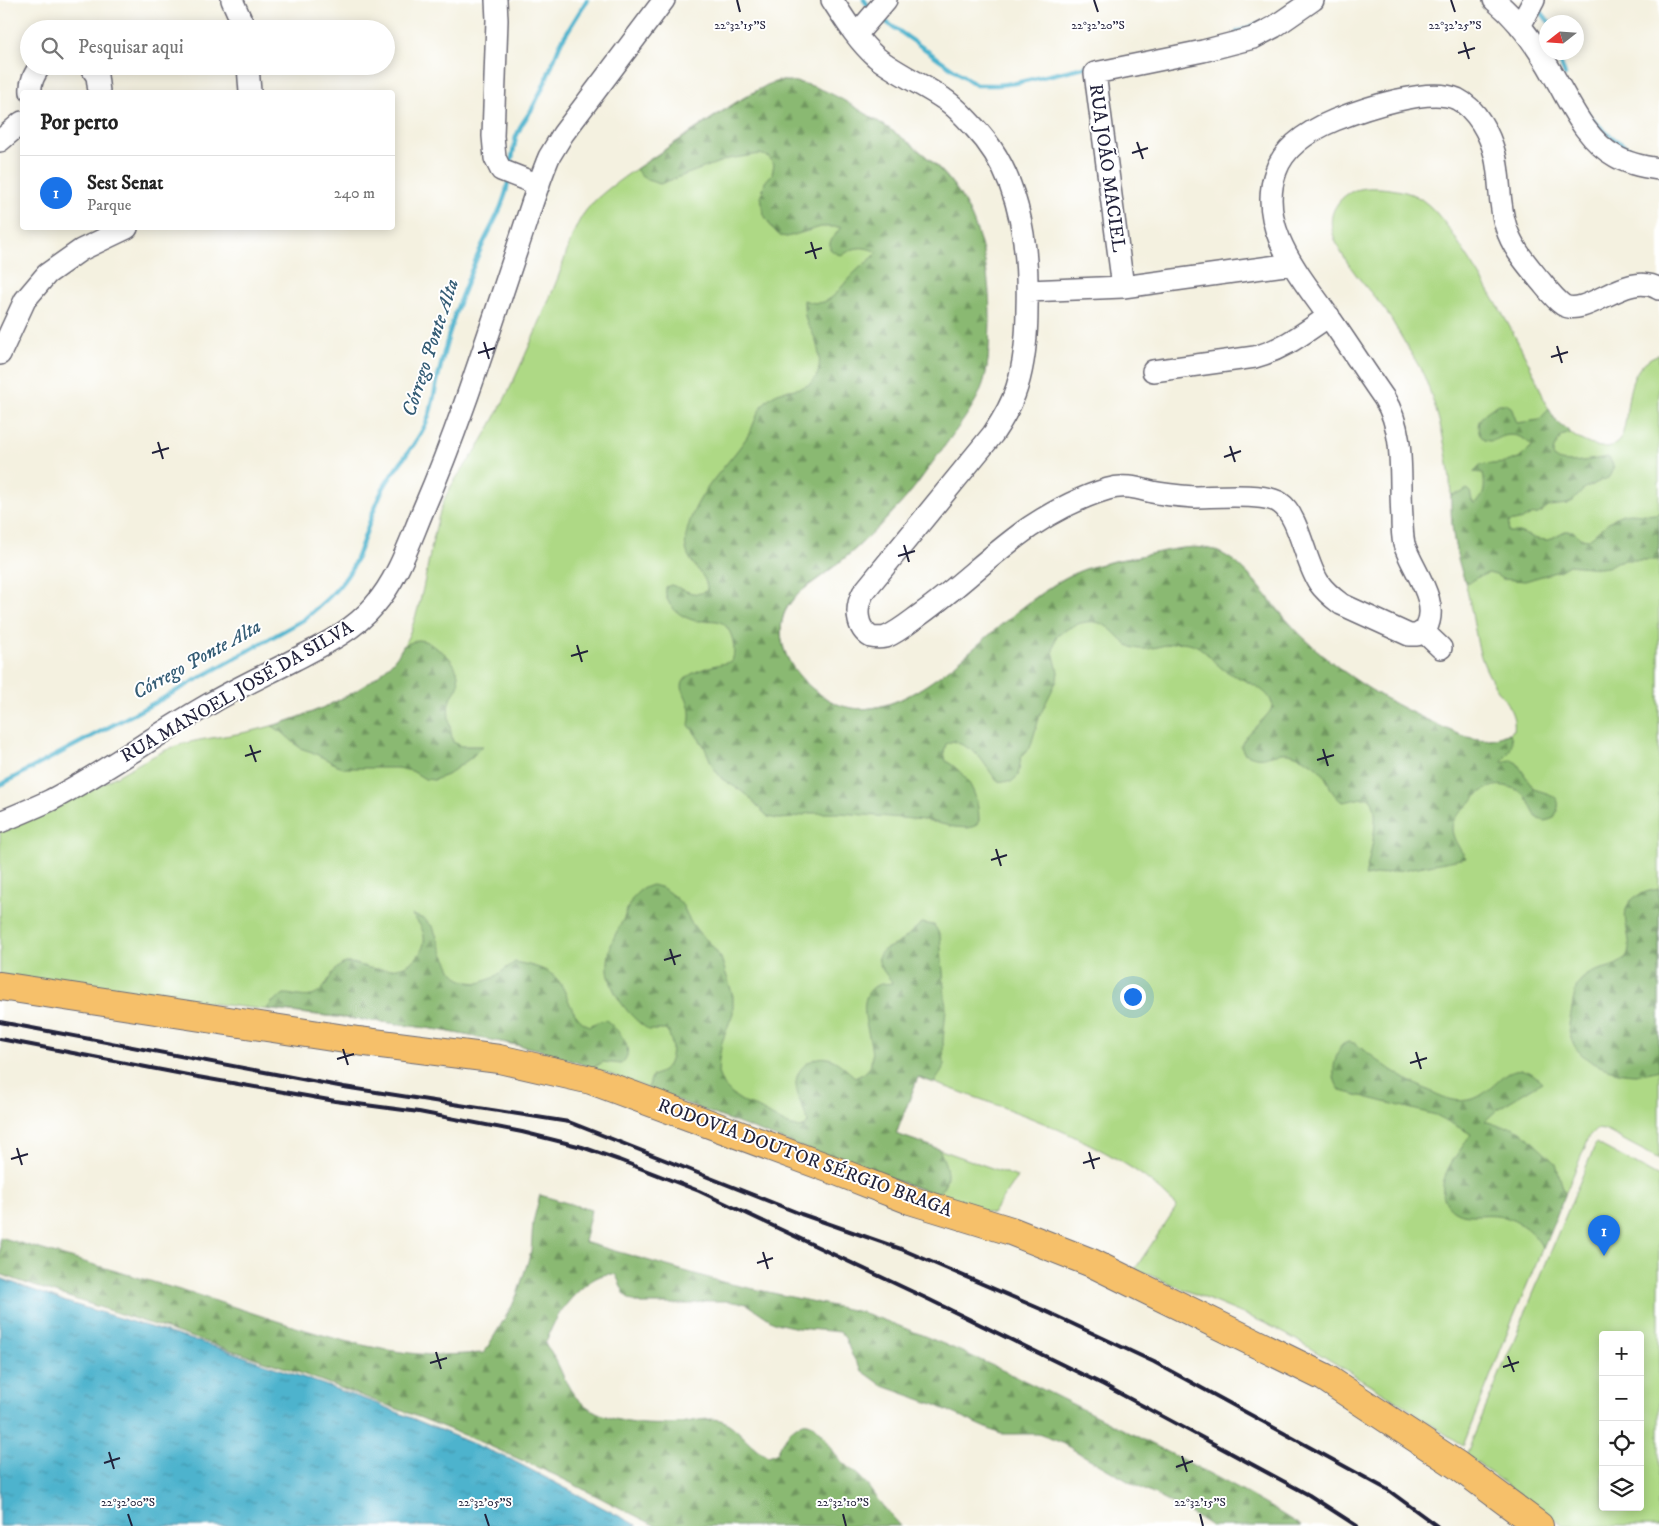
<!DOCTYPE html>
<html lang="pt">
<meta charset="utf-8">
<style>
body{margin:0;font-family:"IM FELL DW Pica",serif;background:#f6f6f6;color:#222}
.controls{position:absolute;right:15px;bottom:15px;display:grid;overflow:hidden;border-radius:5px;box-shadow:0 2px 12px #0003}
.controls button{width:45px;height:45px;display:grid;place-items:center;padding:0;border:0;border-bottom:1px solid #e0e0e0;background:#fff;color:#222;font:25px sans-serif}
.compass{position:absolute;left:1539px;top:15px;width:45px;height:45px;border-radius:50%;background:#fff;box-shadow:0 2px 12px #0003;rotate:253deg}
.you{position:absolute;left:1132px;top:996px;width:18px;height:18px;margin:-12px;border:4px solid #fff;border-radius:50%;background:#1a73e8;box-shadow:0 0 0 8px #1a73e833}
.badge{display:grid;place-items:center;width:32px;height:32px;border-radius:50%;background:#1a73e8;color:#fff;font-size:16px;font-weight:700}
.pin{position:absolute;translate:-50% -41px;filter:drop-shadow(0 1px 2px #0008)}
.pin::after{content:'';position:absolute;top:26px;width:18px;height:15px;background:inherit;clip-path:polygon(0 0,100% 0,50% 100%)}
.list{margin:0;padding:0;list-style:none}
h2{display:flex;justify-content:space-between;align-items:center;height:65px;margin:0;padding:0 20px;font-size:21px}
h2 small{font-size:16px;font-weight:400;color:#767676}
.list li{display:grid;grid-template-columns:32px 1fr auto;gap:15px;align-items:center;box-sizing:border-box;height:75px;padding:0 20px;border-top:1px solid #e0e0e0}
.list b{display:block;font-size:19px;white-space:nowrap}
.list p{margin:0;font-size:16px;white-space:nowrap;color:#767676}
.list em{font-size:16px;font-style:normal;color:#767676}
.icon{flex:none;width:28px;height:28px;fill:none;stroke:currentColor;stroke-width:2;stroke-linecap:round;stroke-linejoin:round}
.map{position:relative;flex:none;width:1659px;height:1526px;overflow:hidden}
.search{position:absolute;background:#fff;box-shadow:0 2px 12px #0003;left:20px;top:20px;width:375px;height:55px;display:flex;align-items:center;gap:12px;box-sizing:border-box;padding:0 18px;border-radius:28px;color:#767676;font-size:19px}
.panel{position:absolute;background:#fff;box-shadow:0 2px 12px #0003;left:20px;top:90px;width:375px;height:140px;border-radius:5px}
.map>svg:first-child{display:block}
.green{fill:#aed985;stroke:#687e60;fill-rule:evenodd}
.forest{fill:url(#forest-firs);stroke:#566e56}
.water{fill:url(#water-ripples);stroke:#386a84}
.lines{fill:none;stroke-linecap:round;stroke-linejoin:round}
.stream{stroke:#4eb3cd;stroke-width:4.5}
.minor-casing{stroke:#6c6a75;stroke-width:24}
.major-casing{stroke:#6c6a75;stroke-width:30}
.minor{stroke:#fff;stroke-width:21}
.major{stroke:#f6c06b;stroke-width:28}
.rail{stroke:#22223b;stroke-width:4}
.ticks{fill:none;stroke:#22223b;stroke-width:2}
.labels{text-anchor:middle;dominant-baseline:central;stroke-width:4;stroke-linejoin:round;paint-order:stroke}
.street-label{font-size:19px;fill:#22223b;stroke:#fff}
.water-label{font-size:20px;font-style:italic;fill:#345c75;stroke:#fff}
.ticks-label{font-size:12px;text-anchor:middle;fill:#22223b;stroke:#fff;stroke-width:4;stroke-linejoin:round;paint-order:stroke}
</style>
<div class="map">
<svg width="1659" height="1526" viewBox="0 0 1659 1526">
<defs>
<pattern id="forest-firs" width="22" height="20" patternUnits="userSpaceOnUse" patternTransform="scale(1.25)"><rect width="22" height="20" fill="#8ab972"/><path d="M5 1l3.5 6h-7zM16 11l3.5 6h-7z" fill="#70965f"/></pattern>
<pattern id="water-ripples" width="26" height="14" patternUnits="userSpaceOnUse" patternTransform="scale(1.25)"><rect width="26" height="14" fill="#4eb3cd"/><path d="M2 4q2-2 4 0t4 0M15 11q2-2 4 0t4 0" fill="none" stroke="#4091a8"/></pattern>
</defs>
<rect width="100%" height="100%" fill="#fff"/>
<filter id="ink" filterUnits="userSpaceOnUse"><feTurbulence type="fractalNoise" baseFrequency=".02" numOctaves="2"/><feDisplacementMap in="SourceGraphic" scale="10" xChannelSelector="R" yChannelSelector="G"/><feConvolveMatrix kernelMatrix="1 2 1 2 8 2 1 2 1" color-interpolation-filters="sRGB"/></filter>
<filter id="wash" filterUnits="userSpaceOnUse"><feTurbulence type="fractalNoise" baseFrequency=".0096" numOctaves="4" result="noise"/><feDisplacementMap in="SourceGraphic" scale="20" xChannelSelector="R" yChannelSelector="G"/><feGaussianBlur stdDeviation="1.12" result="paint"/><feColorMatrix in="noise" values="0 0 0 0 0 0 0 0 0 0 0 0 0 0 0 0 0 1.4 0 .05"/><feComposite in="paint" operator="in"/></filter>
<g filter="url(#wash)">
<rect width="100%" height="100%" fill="#f4f1e0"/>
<!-- green -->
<path class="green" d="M 778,81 C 812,80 839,98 868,115 C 893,131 919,148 940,169 C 979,209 990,267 989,321 C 989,345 990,371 979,393 C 970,413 955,430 943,448 C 931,463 921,479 909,494 C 895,511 879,527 864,541 C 852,553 839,563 826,573 C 811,585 793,594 785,612 C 775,635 786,662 802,680 C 868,754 951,667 1004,623 C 1022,607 1043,591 1063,579 C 1091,563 1126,559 1157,553 C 1190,546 1216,544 1242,568 C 1263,587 1279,614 1301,635 C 1340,674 1387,702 1437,725 C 1449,730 1462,737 1475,739 C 1489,741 1503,737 1514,730 C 1517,711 1501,697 1492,681 C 1486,670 1481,659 1478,646 C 1474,626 1471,606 1466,586 C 1462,568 1455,551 1453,533 C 1451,520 1452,507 1451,494 C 1449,456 1439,412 1424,376 C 1418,363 1409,351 1402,338 C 1397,330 1393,322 1388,314 C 1371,290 1315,238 1336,206 C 1346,190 1361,187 1379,188 C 1393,189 1409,191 1421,199 C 1442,214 1455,238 1469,259 C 1493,296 1515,334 1534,374 C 1541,389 1545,406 1555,419 C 1565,432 1590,449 1607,447 C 1641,444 1610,372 1659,354 L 1659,1159 L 1605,1130 L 1596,1129 L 1590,1135 L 1514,1316 L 1463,1446 L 1394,1399 L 1293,1338 L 1267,1324 L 1135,1269 L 1177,1206 C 1163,1193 1149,1179 1133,1169 C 1069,1127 990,1103 918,1077 L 896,1134 L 1017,1177 L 992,1214 L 879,1175 L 567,1058 L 537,1049 L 440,1030 L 391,1023 L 86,990 L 0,975 L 0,830 C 32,816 64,803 96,787 C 122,774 146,758 173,747 C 194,739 224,737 247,732 C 288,724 353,699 384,671 C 427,633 424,549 445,498 C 453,479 470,461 480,444 C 492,424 503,403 513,382 C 529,347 545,311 559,275 C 566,256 571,234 582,216 C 594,198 612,186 630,173 C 652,158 674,143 697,128 C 723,111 748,92 778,81 Z
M 1596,1143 L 1659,1177 L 1659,1526 L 1563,1526 L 1466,1455 ZM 1603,1335 L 1640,1335 L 1640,1507 L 1603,1507 Z"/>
<!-- forest -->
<path class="forest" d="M 778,81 C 812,80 839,97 868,115 C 893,131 918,147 939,169 C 979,208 990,266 990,320 C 989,344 990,369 980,392 C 972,409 960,425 949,440 C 934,459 921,481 905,499 C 892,513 878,527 865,540 C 853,551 840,561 828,571 C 811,585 789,595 783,617 C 773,653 803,687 833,702 C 893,732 964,654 1007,620 C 1024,606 1042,593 1060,581 C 1085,565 1117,561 1145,555 C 1166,551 1189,544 1210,549 C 1235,556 1250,576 1265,595 C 1275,608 1286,620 1298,632 C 1336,671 1383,700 1432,722 C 1447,729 1462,737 1478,739 C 1489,741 1500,737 1510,733 C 1515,746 1509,753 1501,762 L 1511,760 L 1517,763 L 1534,789 C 1551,795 1566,795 1554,818 L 1546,821 L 1538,819 C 1531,811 1529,796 1519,791 C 1493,778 1482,790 1465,808 C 1461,812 1454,817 1453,823 C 1449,835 1460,849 1466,858 L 1365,877 C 1368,860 1383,813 1370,798 C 1359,797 1353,801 1342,802 C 1330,792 1332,789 1325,777 C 1319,765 1294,751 1282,753 C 1263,755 1265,762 1244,753 L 1241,746 C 1246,731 1273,715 1272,705 C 1271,688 1236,678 1224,670 C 1212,662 1204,646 1189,643 C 1172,639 1156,651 1140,649 C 1126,648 1120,637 1110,629 C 1092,614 1071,625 1056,637 L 1053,651 L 1058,672 L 1057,680 L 1040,715 L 1030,748 L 1021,757 L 1018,776 L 1011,782 L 997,781 C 980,759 981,752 953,741 L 946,744 L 944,752 L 946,761 C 968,774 979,795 979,821 L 975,826 L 968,828 L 954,827 L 925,820 L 841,813 L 810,813 L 793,818 L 778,819 L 768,817 L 746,794 L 722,779 L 713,767 L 704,746 L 689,725 C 692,712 689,703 683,691 C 675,671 721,665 732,661 C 737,649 732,624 717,621 C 711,620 704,621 697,621 C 681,618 663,605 666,587 L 671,585 C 682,588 696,599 707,590 C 708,571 681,563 686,536 C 694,493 724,471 747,437 C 756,423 757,406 772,396 C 785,387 808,392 816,377 C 823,365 818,344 812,332 C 811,329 808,326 807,323 C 804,315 804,308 804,300 C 831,311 838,288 854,273 C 862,265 871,260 878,252 C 872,250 865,247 859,248 C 844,249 845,262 830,249 L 830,242 L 841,227 L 821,227 L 787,237 L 780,236 L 772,228 L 764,215 L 762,203 L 761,196 L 765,182 L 772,174 L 774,164 L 769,157 L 760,154 L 728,159 L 660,184 L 647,180 L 641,176 L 636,169 L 736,103 L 767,85 Z
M 1499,404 L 1506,404 L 1511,407 L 1517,423 L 1539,420 L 1549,409 L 1555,420 L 1571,433 L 1561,436 C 1559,442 1553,447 1553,454 C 1554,469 1598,458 1608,457 C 1614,464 1615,469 1610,477 L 1585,488 L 1573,501 L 1567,504 L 1550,506 L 1538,514 L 1531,515 L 1524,519 L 1509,522 L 1508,532 L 1519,532 L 1537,539 L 1548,540 L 1565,531 L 1573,531 L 1580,538 L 1589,539 C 1600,531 1610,518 1623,514 C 1635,511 1647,517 1659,513 L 1659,560 L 1625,560 L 1616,562 L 1608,567 L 1599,568 L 1569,565 L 1559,571 L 1525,581 L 1502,579 L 1496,575 L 1488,573 L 1476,578 L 1471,582 L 1465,582 C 1455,553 1450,525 1451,495 L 1461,493 L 1467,489 L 1470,491 L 1472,501 L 1475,503 C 1486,497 1485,484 1483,473 L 1473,472 L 1480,465 L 1504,463 L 1521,457 L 1532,446 C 1525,438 1515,433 1504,436 C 1498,438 1492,443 1485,440 C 1482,438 1481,436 1480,434 C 1473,419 1488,410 1499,404 Z
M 418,640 C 430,641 430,645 439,650 C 451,656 461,671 458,686 C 456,692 450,697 449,703 C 447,711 451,734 453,742 L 462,746 L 483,746 L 472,757 L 447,775 L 434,780 L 425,779 L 412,771 L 397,768 L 343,768 L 312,752 L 300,748 L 282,732 L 272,726 C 315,714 383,686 404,645 Z
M 652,885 L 663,888 L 676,898 L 683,906 L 690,921 L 700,934 L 709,942 L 721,958 L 733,996 L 733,1013 L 722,1042 L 719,1059 L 718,1073 L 723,1085 L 733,1095 L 745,1103 L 754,1106 L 788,1125 L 800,1128 L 806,1126 L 808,1122 C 804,1110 797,1097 796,1085 C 796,1076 799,1070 805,1065 C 827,1048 838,1063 855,1077 C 896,1067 845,1008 874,987 C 879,983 887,984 893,983 C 887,975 870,959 884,950 C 889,947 896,945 901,941 C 908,936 914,929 922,923 L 934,925 L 940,935 L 946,1009 L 943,1041 L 944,1065 L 942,1071 L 934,1083 L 918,1077 L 896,1134 L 939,1149 C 947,1167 953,1179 937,1194 L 832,1159 L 648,1089 L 652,1076 C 657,1074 662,1072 666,1068 C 673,1059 675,1038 665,1030 L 649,1030 C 631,1018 614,998 609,976 C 607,968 608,958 610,949 C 612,939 619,928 624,918 C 630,901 634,890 652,885 Z
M 1659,889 L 1659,1070 C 1652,1072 1644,1074 1637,1074 C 1611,1074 1576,1061 1570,1035 C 1567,1026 1571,1017 1572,1008 C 1574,999 1574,987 1581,980 C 1593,967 1615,970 1625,958 C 1642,939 1598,899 1659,889 Z
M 412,915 L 424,919 L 433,927 L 443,953 L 452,971 L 460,979 L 468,982 L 479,983 L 493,978 L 515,962 C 528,965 544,967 555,977 C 570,991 568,1018 590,1026 L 597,1022 L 606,1020 C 618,1030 638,1050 621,1064 L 603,1062 L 593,1068 L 537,1049 L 440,1030 L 391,1023 L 267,1009 L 271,1003 L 284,994 C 293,994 302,998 311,996 C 328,993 329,967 346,963 C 353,962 362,966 369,968 C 388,971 413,970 422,949 C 428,936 421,925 412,915 Z
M 1348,1042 L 1354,1043 C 1371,1054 1386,1068 1404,1078 C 1412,1083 1420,1086 1428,1090 C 1441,1096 1453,1103 1468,1100 C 1498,1096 1508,1047 1542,1082 L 1499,1108 L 1485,1121 L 1500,1126 L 1512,1127 L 1521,1131 L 1556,1164 L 1565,1195 L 1543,1249 C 1536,1233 1519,1221 1502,1216 C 1483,1211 1458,1223 1446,1202 C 1442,1195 1442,1187 1444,1180 C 1448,1163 1462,1149 1471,1134 L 1436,1115 L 1341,1091 C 1329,1078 1334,1060 1341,1045 Z
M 540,1195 L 591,1210 L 584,1242 L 726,1283 L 861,1312 C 956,1345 1045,1390 1134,1435 C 1191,1464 1248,1492 1301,1526 L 1211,1526 L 1187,1511 L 1133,1484 L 1060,1442 L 1038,1434 L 1000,1434 L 933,1404 L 883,1386 L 861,1370 L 852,1355 L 845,1338 L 840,1332 L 798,1328 L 780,1324 L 772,1321 L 747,1304 L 726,1301 L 706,1301 L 692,1304 L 641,1304 L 630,1300 L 625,1295 L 616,1275 C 596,1268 568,1300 558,1316 C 552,1325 549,1335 545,1344 C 561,1361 563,1387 581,1402 C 605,1423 649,1427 679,1423 C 691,1422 707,1417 720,1420 C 735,1423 751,1449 768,1456 L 777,1453 C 781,1443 794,1420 808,1423 C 821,1426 829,1445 836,1455 C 843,1465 853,1470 861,1478 C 868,1485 872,1493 878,1500 C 885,1509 893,1517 901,1526 L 656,1526 L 555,1475 L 476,1440 L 416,1416 L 289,1369 L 25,1283 L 0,1274 L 0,1237 C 64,1257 129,1274 193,1294 C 267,1316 341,1347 419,1354 C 441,1356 462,1354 484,1353 L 512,1306 L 518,1292 L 531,1252 L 533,1222 Z"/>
<!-- water -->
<path class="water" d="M 0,1278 L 66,1302 L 226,1350 L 375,1403 L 510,1459 L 638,1526 L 0,1526 Z"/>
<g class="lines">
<!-- stream -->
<path class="stream" d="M 864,0 L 870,8
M 1538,8 L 1549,22
M 879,17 L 976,85 L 997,85 L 1016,83 L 1093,65
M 1237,32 L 1260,23
M 1557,52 L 1565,75
M 1586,112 C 1605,134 1623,148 1650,158
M 510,168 L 516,137 L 522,124 L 532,109 L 543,87 L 561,42 L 587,0
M 0,785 L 160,700 L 303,620 C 321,605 340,589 352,568 C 365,542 370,513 384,487 C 397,464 417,445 427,421 C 433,406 435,388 439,373 C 445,347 452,321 461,297 C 467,283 472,268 478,255 C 490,226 504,210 509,178"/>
</g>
</g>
<g filter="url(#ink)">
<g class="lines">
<defs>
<path id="minor" d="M 232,0 L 245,29
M 496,0 L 497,20 L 493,136 L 495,158 L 501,170 L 539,185
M 832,0 C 845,20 858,41 876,57 C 896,73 922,84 944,99 C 955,106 965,117 974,127 C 1020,174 1029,245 1027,308 C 1027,335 1025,361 1017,387 C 1012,404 1003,419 993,434 L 863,593 C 855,608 856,628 871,637 C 876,638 881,638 886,637 C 898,632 910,622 921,614 C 959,587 992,553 1030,527 C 1054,511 1081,497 1108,489 C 1124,484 1137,488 1152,492 C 1166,495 1180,496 1194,497 C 1214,497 1264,492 1280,503 C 1299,515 1305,563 1319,583 C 1325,592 1333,598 1341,604 L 1409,635 L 1417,635 L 1426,629 C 1441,601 1412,570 1404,544 C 1402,535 1402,526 1402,517 C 1399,478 1406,433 1384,398 C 1365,371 1348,344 1329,317 C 1300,275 1256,227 1276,171 C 1285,145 1311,130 1335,120 C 1363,109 1429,86 1457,99 C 1477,109 1490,135 1495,155 C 1501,179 1498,204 1506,227 C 1512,247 1525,262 1538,278 C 1546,287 1553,298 1563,305 C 1587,319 1627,269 1659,289
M 1494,0 C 1520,21 1539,49 1555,78 C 1571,105 1586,140 1615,156 C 1628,164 1644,167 1659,169
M 1520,26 L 1534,0
M 856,35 L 886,0
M 90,66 L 97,76 L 99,92
M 248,66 L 250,92
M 31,92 C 30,82 34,75 40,66
M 0,141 L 22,122
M 1123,287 L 1095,73 L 1203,51 L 1253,38 L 1274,27 L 1313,0
M 1028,291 L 1123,287 L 1292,264
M 0,354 L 25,300 L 47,274 L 81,250 L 127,228
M 1153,371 L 1255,357 C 1284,349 1304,333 1329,316
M 1423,631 L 1441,648
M 0,822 C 17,815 34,808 51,800 C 107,771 158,733 213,702 C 239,687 267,674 294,660 C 323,645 353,631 374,606 C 398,579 410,541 424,508 C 460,425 487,338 516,252 C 527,220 536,188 549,157 L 563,134 L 664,0"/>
<path id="major" d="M 0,986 L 358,1041 L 499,1059 L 591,1080 L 839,1172 L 910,1200 L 1011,1231 L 1092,1263 L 1324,1377 L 1457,1465 L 1539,1526"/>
</defs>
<!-- minor casing -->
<use href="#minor" class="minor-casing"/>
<!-- major casing -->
<use href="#major" class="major-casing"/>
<!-- minor -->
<use href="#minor" class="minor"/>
<!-- major -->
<use href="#major" class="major"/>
<!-- rail -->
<path class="rail" d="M 0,1022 L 344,1087 L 569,1122 L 801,1214 L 901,1249 L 1043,1310 L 1154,1362 L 1388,1490 L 1437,1526
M 0,1039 L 198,1077 L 335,1101 L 419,1112 L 522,1132 L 582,1147 L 619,1160 L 699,1191 L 930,1300 L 1104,1385 L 1309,1495 L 1357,1526"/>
</g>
</g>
<!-- ticks -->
<path class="ticks" d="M 737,0 L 740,12M 1094,0 L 1098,12M 1451,0 L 1455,12M 1464,42 L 1469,59M 1458,53 L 1475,48M 1137,142 L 1143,159M 1132,153 L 1148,148M 811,242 L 816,259M 805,253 L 822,248M 484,342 L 489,359M 1557,346 L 1562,363M 478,353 L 495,348M 1551,357 L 1568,352M 158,442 L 163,459M 1230,446 L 1235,462M 152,453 L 169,448M 1224,457 L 1241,451M 904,545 L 909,562M 898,556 L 915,551M 577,645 L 582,662M 571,656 L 588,651M 250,745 L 256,762M 1323,749 L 1328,766M 245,756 L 261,751M 1317,760 L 1334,755M 996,849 L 1001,866M 991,860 L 1007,855M 670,949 L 675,965M 664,960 L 681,955M 343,1049 L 348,1065M 1416,1052 L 1421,1069M 337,1059 L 354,1054M 1410,1063 L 1427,1058M 17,1148 L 22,1165M 1089,1152 L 1094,1169M 11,1159 L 28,1154M 1083,1163 L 1100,1158M 763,1252 L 768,1269M 757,1263 L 773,1258M 436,1352 L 441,1369M 1508,1356 L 1514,1372M 430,1363 L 447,1358M 1503,1367 L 1519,1362M 109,1452 L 114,1469M 1182,1456 L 1187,1472M 104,1463 L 120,1458M 1176,1467 L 1193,1461M 128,1514 L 132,1526M 485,1514 L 489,1526M 843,1514 L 846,1526M 1200,1514 L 1203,1526"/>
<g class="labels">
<!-- street labels -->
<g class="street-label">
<text transform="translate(1107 168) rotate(82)">RUA JOÃO MACIEL</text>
<text transform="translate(237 692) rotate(-30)">RUA MANOEL JOSÉ DA SILVA</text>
<text transform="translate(805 1158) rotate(20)">RODOVIA DOUTOR SÉRGIO BRAGA</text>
</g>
<!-- water labels -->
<g class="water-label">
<text transform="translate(431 348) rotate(-72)">Córrego Ponte Alta</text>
<text transform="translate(197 660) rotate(-29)">Córrego Ponte Alta</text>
</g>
</g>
<g class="ticks-label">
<text x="740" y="29">22°32'15"S</text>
<text x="1098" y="29">22°32'20"S</text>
<text x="1455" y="29">22°32'25"S</text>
<text x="128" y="1506">22°32'00"S</text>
<text x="485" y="1506">22°32'05"S</text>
<text x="843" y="1506">22°32'10"S</text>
<text x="1200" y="1506">22°32'15"S</text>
</g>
</svg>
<div class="controls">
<button>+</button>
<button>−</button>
<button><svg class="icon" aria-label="locate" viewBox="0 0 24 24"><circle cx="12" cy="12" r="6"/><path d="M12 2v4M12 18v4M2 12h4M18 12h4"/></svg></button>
<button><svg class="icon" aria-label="layers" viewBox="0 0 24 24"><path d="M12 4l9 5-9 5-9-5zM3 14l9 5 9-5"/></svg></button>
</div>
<svg class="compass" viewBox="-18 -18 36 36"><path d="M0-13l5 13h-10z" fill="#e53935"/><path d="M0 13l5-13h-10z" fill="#767676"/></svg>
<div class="you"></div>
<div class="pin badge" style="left:1604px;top:1256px">1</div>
<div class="search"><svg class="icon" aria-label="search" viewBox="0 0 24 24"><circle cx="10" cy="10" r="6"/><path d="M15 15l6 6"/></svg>Pesquisar aqui</div>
<section class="panel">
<h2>Por perto<small></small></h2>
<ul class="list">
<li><span class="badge">1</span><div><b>Sest Senat</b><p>Parque</p></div><em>240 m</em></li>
</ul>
</section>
</div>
